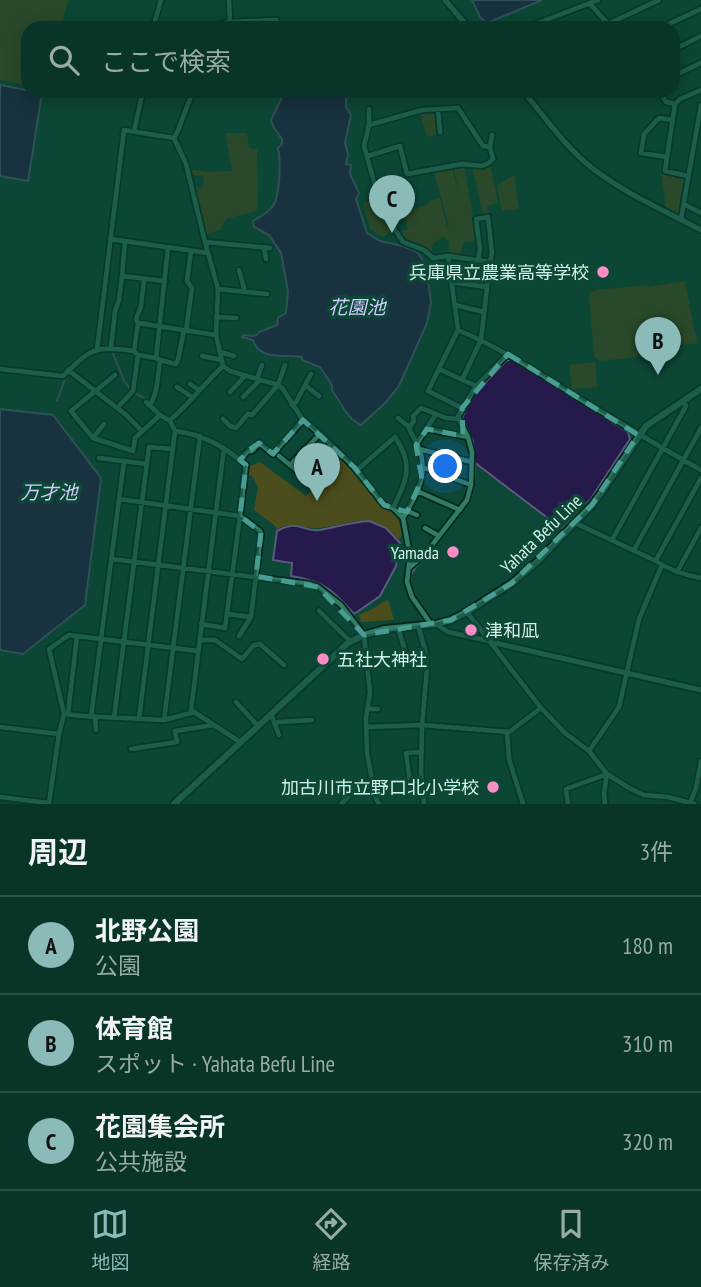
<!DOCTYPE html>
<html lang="ja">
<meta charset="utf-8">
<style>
body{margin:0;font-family:"PT Sans Narrow","Noto Sans JP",sans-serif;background:#123d31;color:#f1f3f6}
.you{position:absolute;left:446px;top:467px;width:24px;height:24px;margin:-18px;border:5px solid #fff;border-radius:50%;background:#1a73e8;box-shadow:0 0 0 10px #1a73e833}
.badge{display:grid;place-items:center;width:46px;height:46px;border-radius:50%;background:#8bbbb9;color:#111;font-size:23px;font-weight:700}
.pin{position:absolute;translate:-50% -58px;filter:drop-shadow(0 2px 4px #0008)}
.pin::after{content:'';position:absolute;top:37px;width:24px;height:21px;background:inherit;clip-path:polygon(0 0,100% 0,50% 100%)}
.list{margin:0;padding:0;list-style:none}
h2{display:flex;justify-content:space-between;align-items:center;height:91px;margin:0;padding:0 28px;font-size:30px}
h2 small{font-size:23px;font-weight:400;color:#99aba8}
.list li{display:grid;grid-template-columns:46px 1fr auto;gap:21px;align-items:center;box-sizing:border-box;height:98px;padding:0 28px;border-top:2px solid #295046}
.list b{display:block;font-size:26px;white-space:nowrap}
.list p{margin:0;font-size:23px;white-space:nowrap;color:#99aba8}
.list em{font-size:23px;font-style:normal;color:#99aba8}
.icon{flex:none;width:38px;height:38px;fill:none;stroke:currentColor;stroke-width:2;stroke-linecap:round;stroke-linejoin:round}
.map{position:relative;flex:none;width:701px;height:804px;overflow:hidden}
.search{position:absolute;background:#093529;box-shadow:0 4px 18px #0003;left:21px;right:21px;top:21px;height:77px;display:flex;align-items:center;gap:18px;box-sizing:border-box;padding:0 24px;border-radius:21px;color:#99aba8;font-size:26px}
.sheet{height:385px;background:#093529}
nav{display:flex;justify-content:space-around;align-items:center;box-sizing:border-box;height:98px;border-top:2px solid #295046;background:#093529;font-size:19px;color:#99aba8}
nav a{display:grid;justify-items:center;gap:4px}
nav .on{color:#8bbbb9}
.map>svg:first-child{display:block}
.green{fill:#4c4d1c}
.water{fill:#261a4d;stroke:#595b7b;stroke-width:2}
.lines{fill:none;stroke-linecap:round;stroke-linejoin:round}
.stream{stroke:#595b7b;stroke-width:2}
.minor-casing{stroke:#022b20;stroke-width:8}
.tertiary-casing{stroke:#022b20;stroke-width:9}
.secondary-casing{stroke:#022b20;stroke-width:10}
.minor{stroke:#327b64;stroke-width:4.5}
.tertiary{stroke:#327b64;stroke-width:5}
.secondary{stroke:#327b64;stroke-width:6}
.marked{fill:none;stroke:#499c92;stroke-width:5;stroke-dasharray:14 9;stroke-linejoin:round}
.poi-dot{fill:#fb8fc5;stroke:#0c4737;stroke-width:2.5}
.labels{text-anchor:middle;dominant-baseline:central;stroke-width:7;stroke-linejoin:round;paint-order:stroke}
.poi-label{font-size:18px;fill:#d0f3e6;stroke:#0c4737;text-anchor:end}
.street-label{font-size:18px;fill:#d0f3e6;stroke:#0c4737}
.water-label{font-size:19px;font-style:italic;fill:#d1cbff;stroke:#0c4737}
</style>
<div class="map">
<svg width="701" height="804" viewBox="0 0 701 804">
<rect width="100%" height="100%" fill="#0c4737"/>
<!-- green -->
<path class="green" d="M 0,0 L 68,0 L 61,28 L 28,28 L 28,85 L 0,80 Z
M 436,110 L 439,134 L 427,137 L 420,112 Z
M 225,133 L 247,133 L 249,148 L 257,149 L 258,210 L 226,219 L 220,230 L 204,235 L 192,186 L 203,188 L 204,177 L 189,174 L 188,169 L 207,172 L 232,171 Z
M 490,164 L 498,203 L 487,206 L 489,214 L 483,215 L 472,166 Z
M 464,165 L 477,241 L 464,242 L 460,254 L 449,255 L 449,242 L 442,236 L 440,239 L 433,243 L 431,255 L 404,240 L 398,233 L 408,229 L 404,212 L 428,205 L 429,201 L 440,198 L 447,226 L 449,226 L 434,172 L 452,167 L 459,195 L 454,168 Z
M 661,173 L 683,177 L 685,178 L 679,212 L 677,214 L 666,208 Z
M 512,176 L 514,176 L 519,209 L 502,211 L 497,186 Z
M 377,198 L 382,214 L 393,230 L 383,237 L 370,229 L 363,203 Z
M 685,281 L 694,329 L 698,343 L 641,351 L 635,357 L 600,361 L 594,356 L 589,293 L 596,290 L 647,285 L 648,287 Z
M 595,362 L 597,387 L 572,389 L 569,365 Z
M 341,459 L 382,506 L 393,512 L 398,517 L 402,534 L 399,540 C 367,508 356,524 319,528 C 302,530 296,519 277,529 L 274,525 L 254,510 L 258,487 L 252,476 L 247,475 L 248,467 L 260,462 L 306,496 Z
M 388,599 L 394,620 L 361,622 L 359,615 L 374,608 Z"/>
<!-- water -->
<path class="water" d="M 472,0 L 542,0 L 487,23 L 480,17 Z
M 0,85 L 42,93 L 28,181 L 0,176 Z
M 285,91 L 346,91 L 346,107 L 351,115 L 345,143 L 348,155 L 346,164 L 351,165 L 350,174 L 359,193 L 356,199 L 367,233 L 380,241 L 403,246 L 417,252 L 426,265 L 431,302 L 427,323 L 399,386 L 386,402 L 361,425 L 352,419 L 346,412 L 332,390 L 332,385 L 320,367 L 302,360 L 302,357 C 286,354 259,361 253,340 L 242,337 L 243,335 L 252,336 L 257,335 L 259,332 L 277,325 L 278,318 L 286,313 L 288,291 L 281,253 L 269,235 L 254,227 L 253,221 C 260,217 268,213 273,206 C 280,195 281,161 278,148 L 282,144 L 282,139 L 274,128 L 271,120 Z
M 511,359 L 628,432 L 630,439 L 590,500 L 562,529 L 474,462 L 473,441 L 462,418 L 472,396 L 506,361 Z
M 0,409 L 53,415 L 101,478 L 85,605 L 23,654 L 0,650 Z
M 369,521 L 386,528 L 400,543 L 396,566 L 380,596 L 354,614 C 333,590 323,581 291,576 L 292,563 L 273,560 L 277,531 C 299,519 302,532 319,530 C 336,527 352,522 369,521 Z"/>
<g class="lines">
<!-- stream -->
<path class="stream" d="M 112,351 L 124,381 L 131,390
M 134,393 L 149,400
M 191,396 L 209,377
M 57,401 L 66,376
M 154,405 L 161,412
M 429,552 L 470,501 L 474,486 L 475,463
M 410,580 C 411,569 419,565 426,556"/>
<defs>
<path id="minor" d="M 590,4 L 612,28
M 230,22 L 276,20
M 608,24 L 659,0
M 153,28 L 161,0
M 202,28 L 230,22 L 229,0
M 525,28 L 598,0
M 660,28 L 701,9
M 673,50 L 701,36
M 673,76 L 701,63
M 659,91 L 666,102 L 675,104
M 369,109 L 369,125 L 364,146 L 382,210 L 403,242 L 424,250 L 433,258 L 448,256 L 490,262 L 481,340 L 462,380
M 438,109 L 440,132
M 369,125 L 422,110 L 458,108 L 483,146 L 490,147
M 134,131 L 143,91
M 174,138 L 186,164 L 205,242 L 218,289 L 216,335 L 223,366 L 230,371 L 278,385 L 282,388 L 303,420 L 320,434 L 354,467 L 384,505 L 393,508 L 403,518 L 410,556 L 407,582 L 412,597 L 431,624
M 174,138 L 177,133 L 193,91
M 368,156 L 400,146 L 407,174 L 462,164 L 482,166 L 489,163 L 493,159 L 490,147 L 492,135
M 667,157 L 641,153 L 644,134 L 659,118 L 673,120
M 688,176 L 665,171 L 675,104 L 680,99 L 701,90
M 684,204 L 701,213
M 681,219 L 701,105
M 110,239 L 208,253
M 205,242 L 270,248
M 264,247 L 266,259
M 448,256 L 458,330 L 428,391 L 462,408
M 478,260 L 480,249 L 476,219 L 488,217 L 492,253 L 490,262
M 239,270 L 245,292
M 122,276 L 125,242
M 452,282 L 487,287
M 218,289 L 267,294
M 455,305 L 484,312
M 216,317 L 236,318
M 138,323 L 216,335
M 458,330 C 501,348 540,374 580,399 C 620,423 660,447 701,470
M 186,331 L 192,288 L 187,281 L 191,251
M 111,348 L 115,311 L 119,300 L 122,276 L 165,281
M 97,350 L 124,130 L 174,138
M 134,351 L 138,323 L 136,319 L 141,306 L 144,279
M 220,352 L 234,356
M 202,356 L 221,360
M 160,360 L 176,364 L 178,360 L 184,330
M 0,369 L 63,376 C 92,348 93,346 134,351 L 138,355 L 156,358
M 439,369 L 476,386
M 68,370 L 125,414 L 142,431
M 115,375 L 71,411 L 93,438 L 133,451 L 135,438 L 160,415
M 257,379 L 262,365
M 190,384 L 199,390
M 305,385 L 319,396
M 177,387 L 192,397
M 230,392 L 245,376
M 243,397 L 260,380
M 146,402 L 160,415 L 170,421 L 175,431 C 205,435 223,446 246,465 L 240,516 L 260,531 L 261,534 L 251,617 L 239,636
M 150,405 C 158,392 158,375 160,360 L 156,358 L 168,248
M 292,405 L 296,402 L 311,374
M 117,408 L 133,391 L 138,355
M 398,418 L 408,426 L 409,428
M 223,419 L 230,426 L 236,428 L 248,414 L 252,415 L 278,385 L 285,365
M 170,420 C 189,404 204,384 223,366
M 427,429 L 468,437
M 93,438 L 104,424
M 416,445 L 436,414
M 224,448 L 191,710 L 240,742
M 419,449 L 472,462
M 279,456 L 290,465 L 320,434
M 99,458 L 147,464
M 240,460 L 248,451 L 252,451 L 259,443 L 273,454 L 303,420
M 319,464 L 334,448
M 290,465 L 307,479
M 422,467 L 471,485
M 357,470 L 395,437 C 414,465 407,479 393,508
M 417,491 L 460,510
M 119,499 L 240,516 L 225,628 L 201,624
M 407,511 L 417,515
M 403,518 C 415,498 427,478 421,454 C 419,445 412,436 409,428 L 414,421 L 413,416 L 421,408 L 446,418 L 459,419
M 575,523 L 656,561 C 669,570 685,575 701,578
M 425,528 L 439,536
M 612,540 L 686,406 L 683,401
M 634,550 L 701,428
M 112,559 L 310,584 L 318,587 L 341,605 L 364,635 L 370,693 L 366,718 L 367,753 L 375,796 L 379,804
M 656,560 L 701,478
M 409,568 L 425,554 L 467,500 L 471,485 L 472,452 L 468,437 L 458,417 L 476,386 L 508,354
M 677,572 L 701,528
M 319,611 L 350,641
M 467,612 L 541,708 L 565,733 L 589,751 L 607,774 L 629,788 L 644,795 L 668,797 L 694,804
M 228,614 L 251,617
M 436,624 L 448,632 L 490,641
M 418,626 L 425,649 L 427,668 L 422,725 L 421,773 L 424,804
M 398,628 L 406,654 L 425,649
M 200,640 L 215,640 L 242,659 L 254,645 L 260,644 L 284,665
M 342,649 L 345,654 L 347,667
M 236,702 L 258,726
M 367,709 L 378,709
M 64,714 L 83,716 L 164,720 L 195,712
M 68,714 L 77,636
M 271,714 L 279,735
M 91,717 L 124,461
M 95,717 L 96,730
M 114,718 L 149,447 L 173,449
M 139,719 L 175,431
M 164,720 L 200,436
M 275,724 L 278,722 L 312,720
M 0,727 L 59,734
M 367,727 L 422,725 L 509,732 L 541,708
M 507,732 L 509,759 L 523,804
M 131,749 L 177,742 L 175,731 L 214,725
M 589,751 L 619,707 L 639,619 L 662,565
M 422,752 L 406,753 L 411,789 L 423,789
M 0,797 L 49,803 L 59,734 L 64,714 L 49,649 L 69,635 L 198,651
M 690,803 L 696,788 L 701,761
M 341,804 L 359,786 L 372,780
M 568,804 L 566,789 L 607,774
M 605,804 L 604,793 L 607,774"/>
<path id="tertiary" d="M 445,0 L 469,28
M 523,91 C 545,117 565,147 592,168 C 624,193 665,211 701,230
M 491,642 L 701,690"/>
<path id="secondary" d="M 174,804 L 348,643 L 364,635 L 385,629 L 436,624 L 451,620 L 467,612 L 512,583 L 537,562 L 592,505 L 601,493 L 646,426 L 701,389"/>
</defs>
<!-- minor casing -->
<use href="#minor" class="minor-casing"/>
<!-- tertiary casing -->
<use href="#tertiary" class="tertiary-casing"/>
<!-- secondary casing -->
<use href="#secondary" class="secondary-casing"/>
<!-- minor -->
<use href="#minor" class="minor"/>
<!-- tertiary -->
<use href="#tertiary" class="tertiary"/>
<!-- secondary -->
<use href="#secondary" class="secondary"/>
</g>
<!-- marked area -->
<path d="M0 0H701V804H0ZM 508,354 L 638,435 L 592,505 L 512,583 L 451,620 L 364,635 L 318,587 L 256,576 L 261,532 L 240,516 L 246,465 L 240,460 L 248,451 L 259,443 L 273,454 L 303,420 L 354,467 L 384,505 L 407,512 L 422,479 L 416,445 L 427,429 L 463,436 L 462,408 Z" fill="#0c4737" fill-opacity=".55" fill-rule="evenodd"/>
<path class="marked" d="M 508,354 L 638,435 L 592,505 L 512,583 L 451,620 L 364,635 L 318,587 L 256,576 L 261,532 L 240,516 L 246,465 L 240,460 L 248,451 L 259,443 L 273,454 L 303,420 L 354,467 L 384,505 L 407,512 L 422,479 L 416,445 L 427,429 L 463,436 L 462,408 Z"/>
<!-- markers -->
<g class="poi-dot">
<circle cx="603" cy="272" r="7"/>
<circle cx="453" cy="552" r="7"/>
<circle cx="471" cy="630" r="7"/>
<circle cx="323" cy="659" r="7"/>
<circle cx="493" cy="787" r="7"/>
</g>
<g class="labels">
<!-- poi labels -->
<g class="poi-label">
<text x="589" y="272">兵庫県立農業高等学校</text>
<text x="439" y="552">Yamada</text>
<text x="485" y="630" text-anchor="start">津和凪</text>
<text x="337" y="659" text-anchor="start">五社大神社</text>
<text x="479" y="787">加古川市立野口北小学校</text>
</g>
<!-- street labels -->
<g class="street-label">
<text transform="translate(541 534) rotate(-44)">Yahata Befu Line</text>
</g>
<!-- water labels -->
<g class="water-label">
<text x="357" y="307">花園池</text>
<text x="49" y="492">万才池</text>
</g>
</g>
</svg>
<div class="you"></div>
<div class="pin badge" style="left:317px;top:501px">A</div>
<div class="pin badge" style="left:658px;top:375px">B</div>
<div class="pin badge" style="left:392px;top:233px">C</div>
<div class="search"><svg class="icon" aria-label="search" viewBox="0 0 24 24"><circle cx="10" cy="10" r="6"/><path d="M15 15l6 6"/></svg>ここで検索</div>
</div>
<section class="sheet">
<h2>周辺<small>3件</small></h2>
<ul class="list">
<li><span class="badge">A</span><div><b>北野公園</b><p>公園</p></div><em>180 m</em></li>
<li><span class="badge">B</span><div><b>体育館</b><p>スポット · Yahata Befu Line</p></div><em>310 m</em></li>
<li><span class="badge">C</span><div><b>花園集会所</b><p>公共施設</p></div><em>320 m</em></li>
</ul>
</section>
<nav>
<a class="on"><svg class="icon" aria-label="map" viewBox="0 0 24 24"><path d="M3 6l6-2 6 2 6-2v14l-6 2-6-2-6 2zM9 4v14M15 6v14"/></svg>地図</a>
<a><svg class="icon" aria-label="directions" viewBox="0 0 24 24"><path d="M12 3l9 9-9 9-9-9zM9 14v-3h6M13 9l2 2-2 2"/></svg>経路</a>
<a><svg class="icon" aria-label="saved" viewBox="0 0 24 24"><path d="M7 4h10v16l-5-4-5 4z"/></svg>保存済み</a>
</nav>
